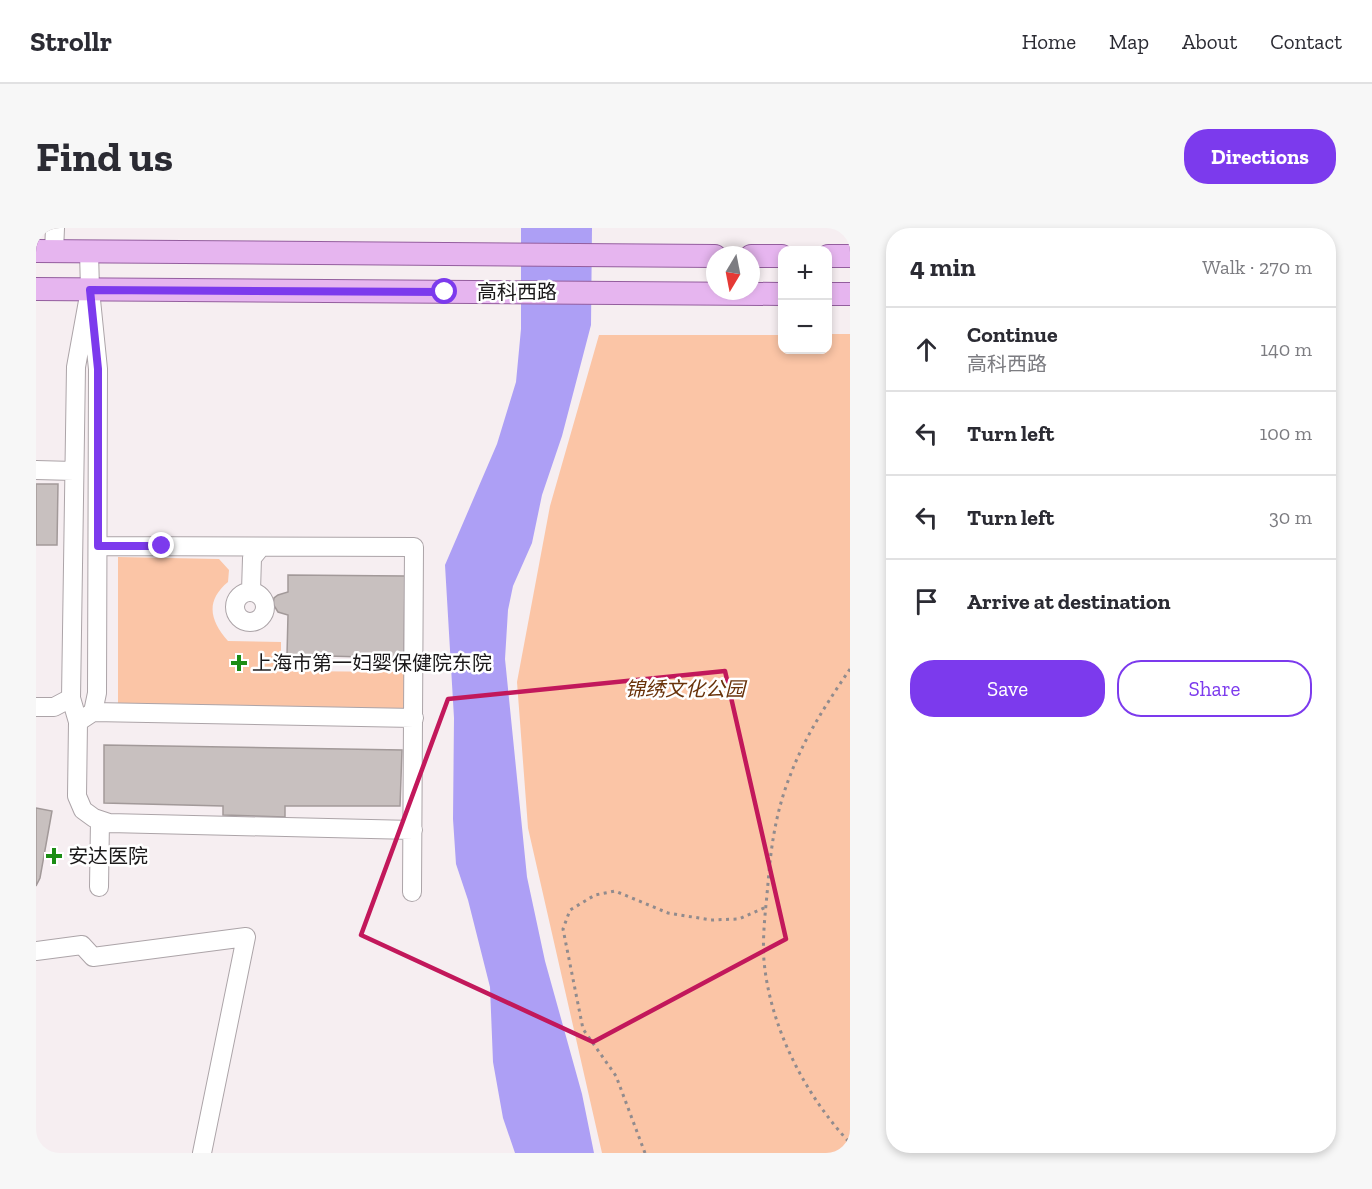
<!DOCTYPE html>
<meta charset="utf-8">
<style>
body{margin:0;font-family:"Zilla Slab","Noto Sans SC",serif;background:#f7f7f7;color:#2b2b33}
.controls{position:absolute;right:18px;top:18px;display:grid;overflow:hidden;border-radius:12px;box-shadow:0 3px 9px #0003}
.controls button{width:54px;height:54px;display:grid;place-items:center;padding:0;border:0;border-bottom:2px solid #e1e1e2;background:#fff;color:#2b2b33;font:30px sans-serif}
.compass{position:absolute;left:670px;top:18px;width:54px;height:54px;border-radius:50%;background:#fff;box-shadow:0 3px 9px #0003;rotate:190deg}
.stop{position:absolute;width:18px;height:18px;margin:-14px;border:4px solid #7c3aed;border-radius:50%;background:#fff}
.stop.end{background:#7c3aed;border-color:#fff;box-shadow:0 2px 6px #0008}
.list{margin:0;padding:0;list-style:none}
h2{display:flex;justify-content:space-between;align-items:center;height:78px;margin:0;padding:0 24px;font-size:26px}
h2 small{font-size:20px;font-weight:400;color:#7c7c81}
.list li{display:grid;grid-template-columns:39px 1fr auto;gap:18px;align-items:center;box-sizing:border-box;height:84px;padding:0 24px;border-top:2px solid #e1e1e2}
.list b{display:block;font-size:22px;white-space:nowrap}
.list p{margin:0;font-size:20px;white-space:nowrap;color:#7c7c81}
.list em{font-size:20px;font-style:normal;color:#7c7c81}
.actions{display:flex;gap:12px;padding:18px 24px}
.actions a{flex:1;padding:14px 0;border:2px solid #7c3aed;border-radius:24px;text-align:center;font-size:21px;color:#7c3aed}
.actions .main{background:#7c3aed;color:#fff}
.icon{flex:none;width:33px;height:33px;fill:none;stroke:currentColor;stroke-width:2;stroke-linecap:round;stroke-linejoin:round}
.map{position:relative;flex:none;width:814px;height:925px;overflow:hidden;border-radius:24px}
header{display:flex;align-items:center;gap:36px;box-sizing:border-box;height:84px;padding:0 30px;background:#fff;border-bottom:2px solid #e1e1e2}
header strong{font-size:28px}
nav{display:flex;gap:33px;margin-inline-start:auto;font-size:21px}
.intro{display:flex;align-items:center;justify-content:space-between;box-sizing:border-box;height:144px;padding:0 36px}
h1{margin:0;font-size:42px}
.button{padding:15px 27px;border-radius:24px;background:#7c3aed;color:#fff;font-size:21px;font-weight:700}
main{display:flex;gap:36px;padding:0 36px}
aside{flex:1;background:#fff;border-radius:24px;box-shadow:0 3px 9px #0003}
.map>svg:first-child{display:block}
.green{fill:#fbc5a6}
.water{fill:#ad9ff5}
.building{fill:#c8c0bf;stroke:#a29999;stroke-width:1.5}
.lines{fill:none;stroke-linecap:round;stroke-linejoin:round}
.minor-casing{stroke:#aca4a8;stroke-width:20}
.major-casing{stroke:#945e9e;stroke-width:24}
.path{stroke:#918b8d;stroke-width:3;stroke-dasharray:3 4.5;stroke-linecap:butt}
.minor{stroke:#fff;stroke-width:18}
.major{stroke:#e6b5ef;stroke-width:22}
.route{stroke:#7c3aed;stroke-width:8}
.marked{fill:none;stroke:#c2185b;stroke-width:4.5;stroke-linejoin:round}
.poi-dot{fill:#1b8d14;stroke:#fff;stroke-width:2}
.labels{text-anchor:middle;dominant-baseline:central;stroke-width:5;stroke-linejoin:round;paint-order:stroke}
.street-label{font-size:20px;fill:#1b191a;stroke:#fff}
.poi-label{font-size:20px;fill:#1b191a;stroke:#fff;text-anchor:start}
.park-label{font-size:20px;font-style:italic;fill:#69330b;stroke:#fff}
</style>
<header>
<strong>Strollr</strong>
<nav><a>Home</a><a>Map</a><a>About</a><a>Contact</a></nav>
</header>
<div class="intro"><h1>Find us</h1><a class="button">Directions</a></div>
<main>
<div class="map">
<svg width="814" height="925" viewBox="0 0 814 925">
<rect width="100%" height="100%" fill="#f6eef1"/>
<!-- green -->
<path class="green" d="M 792,106 L 814,106 L 814,925 L 566,925 L 492,600 L 481,454 L 514,278 L 563,107 L 746,107 L 746,122 L 792,122 Z
M 82,329 L 183,331 L 193,342 L 192,354 C 169,373 174,393 192,413 L 245,414 L 245,437 L 251,443 L 370,444 L 370,483 L 82,480 Z"/>
<!-- water -->
<path class="water" d="M 485,0 L 556,0 L 555,97 L 526,208 L 506,267 L 496,315 L 477,358 L 472,382 L 469,431 L 491,649 L 509,733 L 546,866 L 558,925 L 479,925 L 467,890 L 457,834 L 454,759 L 432,672 L 420,636 L 417,591 L 418,490 L 409,337 L 461,216 L 480,154 L 485,101 Z"/>
<!-- building -->
<path class="building" d="M 0,256 L 22,256 L 21,317 L 0,317 Z
M 252,347 L 369,348 L 368,430 L 251,427 L 252,387 L 242,384 L 237,376 L 238,370 L 242,367 L 252,364 Z
M 68,517 L 366,522 L 364,578 L 249,578 L 249,589 L 187,587 L 187,578 L 68,575 Z
M 0,580 L 16,583 L 4,650 L 0,658 Z"/>
<g class="lines">
<defs>
<path id="minor" d="M 18,23 L 19,0
M 54,62 L 40,139 L 35,470 L 42,494 L 41,568 L 47,582 L 58,590 L 73,595 L 377,602
M 0,242 L 38,243
M 62,318 L 378,319 L 376,664
M 215,363 L 216,330 L 225,319
M199 379a15 15 0 1 1 30 0a15 15 0 1 1-30 0Z
M 0,479 L 18,479 L 35,470
M 57,484 L 378,490
M 42,494 L 57,484 L 61,465 L 62,141 L 54,62 L 53,23
M 63,659 L 64,592
M 0,723 L 46,717 L 57,729 L 210,709 L 166,925"/>
<path id="major" d="M 0,23 L 679,28
M 715,28 L 746,28
M 792,28 L 814,28
M 0,61 L 746,66
M 792,66 L 814,66"/>
</defs>
<!-- minor casing -->
<use href="#minor" class="minor-casing"/>
<!-- major casing -->
<use href="#major" class="major-casing"/>
<!-- path -->
<path class="path" d="M 814,441 C 791,475 768,510 754,548 C 740,583 735,618 732,655 C 730,680 726,707 728,733 C 734,799 769,867 814,915
M 609,925 L 580,848 L 547,801 L 527,701 L 534,682 L 559,667 L 579,663 L 632,685 L 675,692 L 703,691 L 730,679"/>
<!-- minor -->
<use href="#minor" class="minor"/>
<!-- major -->
<use href="#major" class="major"/>
</g>
<g class="lines">
<!-- route -->
<path class="route" d="M 126,318 L 62,318 L 62,141 L 54,62 L 409,64"/>
</g>
<!-- marked area -->
<path class="marked" d="M 689,443 L 750,711 L 557,814 L 325,707 L 412,471 Z"/>
<!-- markers -->
<g class="poi-dot">
<path d="M200 426h6v6h6v6h-6v6h-6v-6h-6v-6h6z"/>
<path d="M15 619h6v6h6v6h-6v6h-6v-6h-6v-6h6z"/>
</g>
<g class="labels">
<!-- street labels -->
<g class="street-label">
<text x="481" y="64">高科西路</text>
</g>
<!-- poi labels -->
<g class="poi-label">
<text x="216" y="435">上海市第一妇婴保健院东院</text>
<text x="32" y="628">安达医院</text>
</g>
<!-- park labels -->
<g class="park-label">
<text x="649" y="461">锦绣文化公园</text>
</g>
</g>
</svg>
<div class="controls">
<button>+</button>
<button>−</button>
</div>
<svg class="compass" viewBox="-18 -18 36 36"><path d="M0-13l5 13h-10z" fill="#e53935"/><path d="M0 13l5-13h-10z" fill="#7c7c81"/></svg>
<div class="stop" style="left:409px;top:64px"></div>
<div class="stop end" style="left:126px;top:318px"></div>
</div>
<aside>
<h2>4 min<small>Walk · 270 m</small></h2>
<ul class="list">
<li><svg class="icon" aria-label="ahead" viewBox="0 0 24 24"><path d="M12 20V5M6 11l6-6 6 6"/></svg><div><b>Continue</b><p>高科西路</p></div><em>140 m</em></li>
<li><svg class="icon" aria-label="left" viewBox="0 0 24 24"><path d="M17 20v-9H6M10 6l-5 5 5 5"/></svg><div><b>Turn left</b></div><em>100 m</em></li>
<li><svg class="icon" aria-label="left" viewBox="0 0 24 24"><path d="M17 20v-9H6M10 6l-5 5 5 5"/></svg><div><b>Turn left</b></div><em>30 m</em></li>
<li><svg class="icon" aria-label="arrive" viewBox="0 0 24 24"><path d="M6 21V4h12l-3 4 3 4H6"/></svg><div><b>Arrive at destination</b></div></li>
</ul>
<div class="actions"><a class="main">Save</a><a>Share</a></div>
</aside>
</main>
